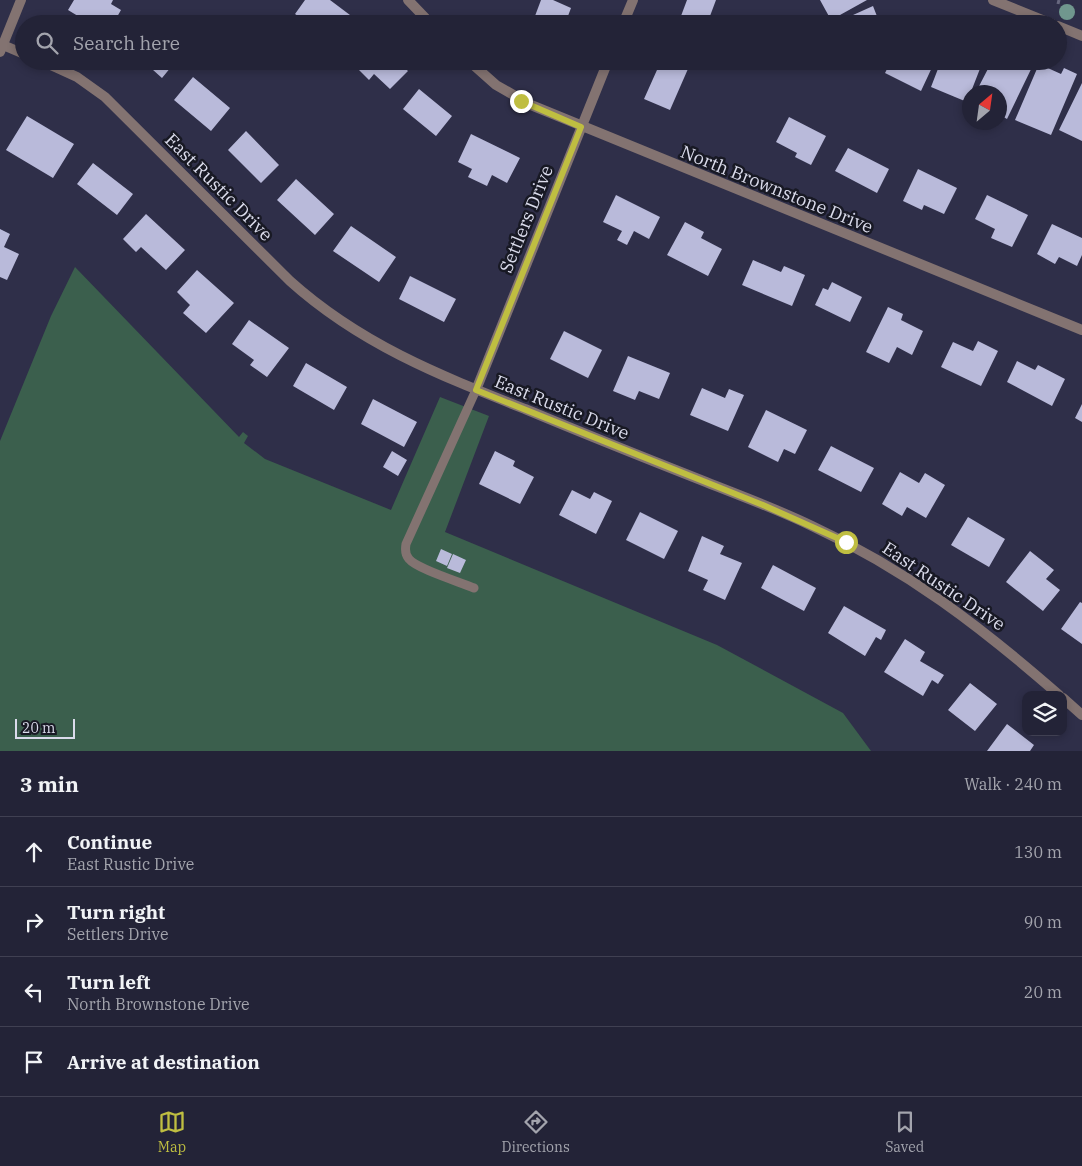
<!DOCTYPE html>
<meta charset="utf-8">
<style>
body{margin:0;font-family:"IBM Plex Serif",serif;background:#2f2f42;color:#f1f3f6}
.controls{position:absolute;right:15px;bottom:15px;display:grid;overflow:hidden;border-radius:10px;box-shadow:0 2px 8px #0003}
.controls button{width:45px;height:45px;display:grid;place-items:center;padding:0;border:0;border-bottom:1px solid #404052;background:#232337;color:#f1f3f6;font:25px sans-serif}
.compass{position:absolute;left:962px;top:85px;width:45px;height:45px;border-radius:50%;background:#232337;box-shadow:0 2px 8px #0003;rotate:29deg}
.scale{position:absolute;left:15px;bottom:12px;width:60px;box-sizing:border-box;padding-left:5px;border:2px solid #dadbeb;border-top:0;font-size:14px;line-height:18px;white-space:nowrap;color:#dadbeb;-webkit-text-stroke:4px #181924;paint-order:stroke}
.stop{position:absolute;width:15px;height:15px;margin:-11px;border:4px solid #bfbe41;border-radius:50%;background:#fff}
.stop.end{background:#bfbe41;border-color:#fff;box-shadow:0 1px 5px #0008}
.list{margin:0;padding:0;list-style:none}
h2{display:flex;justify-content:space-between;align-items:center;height:65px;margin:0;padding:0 20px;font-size:21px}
h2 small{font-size:16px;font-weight:400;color:#a3a4ad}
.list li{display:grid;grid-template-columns:32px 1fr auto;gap:15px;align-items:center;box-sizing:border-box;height:70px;padding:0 20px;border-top:1px solid #404052}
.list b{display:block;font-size:19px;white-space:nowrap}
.list p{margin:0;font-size:16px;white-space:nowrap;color:#a3a4ad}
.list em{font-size:16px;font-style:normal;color:#a3a4ad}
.icon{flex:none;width:28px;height:28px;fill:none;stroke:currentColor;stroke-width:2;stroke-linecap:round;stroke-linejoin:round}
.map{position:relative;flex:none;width:1082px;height:751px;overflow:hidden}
.search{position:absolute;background:#232337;box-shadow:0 2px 8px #0003;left:15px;right:15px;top:15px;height:55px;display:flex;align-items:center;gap:12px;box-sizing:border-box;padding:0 18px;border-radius:28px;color:#a3a4ad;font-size:19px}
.sheet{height:345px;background:#232337}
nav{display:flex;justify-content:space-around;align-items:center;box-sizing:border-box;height:70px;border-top:1px solid #404052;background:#232337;font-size:14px;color:#a3a4ad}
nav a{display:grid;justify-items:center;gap:2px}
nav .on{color:#bfbe41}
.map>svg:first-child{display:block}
.green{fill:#3b5f4d}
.building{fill:#b9bada}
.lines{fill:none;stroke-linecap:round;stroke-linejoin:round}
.path{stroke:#68687f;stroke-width:3;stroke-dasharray:5 2.5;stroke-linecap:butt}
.service{stroke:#837371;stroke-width:9}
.minor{stroke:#837371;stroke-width:10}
.tree{fill:#70978e}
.route{stroke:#bfbe41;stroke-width:6}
.labels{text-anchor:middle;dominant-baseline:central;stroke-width:5;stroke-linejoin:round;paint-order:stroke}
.street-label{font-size:18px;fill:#dadbeb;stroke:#181924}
</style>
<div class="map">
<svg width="1082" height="751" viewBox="0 0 1082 751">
<rect width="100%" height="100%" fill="#2f2f49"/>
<!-- green -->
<path class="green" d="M 75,267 L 239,437 L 243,432 L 248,436 L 244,443 L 265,459 L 391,510 L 440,397 L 489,416 L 445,532 L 717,645 L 843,713 L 871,751 L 0,751 L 0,441 L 51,316 Z"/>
<!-- building -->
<path class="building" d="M 74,0 L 113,0 L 111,4 L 121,10 L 113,24 L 91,24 L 68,10 Z
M 305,0 L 330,0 L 354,18 L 349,24 L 309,24 L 295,14 Z
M 541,0 L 553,0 L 571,8 L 565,24 L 532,24 Z
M 687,0 L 716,0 L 707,24 L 678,24 Z
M 820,0 L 867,0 L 831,20 Z
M 873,6 L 880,24 L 833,24 Z
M 143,61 L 176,61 L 162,78 Z
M 350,61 L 398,61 L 408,71 L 390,89 L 374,74 L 369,80 Z
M 661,61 L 691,62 L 670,110 L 644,99 Z
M 891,61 L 935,61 L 921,91 L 885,73 Z
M 941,61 L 983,61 L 967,102 L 931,87 Z
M 992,61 L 1035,61 L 1007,119 L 1000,115 L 1000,92 L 976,92 Z
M 1039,64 L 1061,74 L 1064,68 L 1077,74 L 1051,135 L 1015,120 Z
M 193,77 L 230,108 L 211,131 L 174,100 Z
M 1082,83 L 1082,141 L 1059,130 Z
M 419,89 L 452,116 L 436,136 L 403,109 Z
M 27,116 L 74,144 L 53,178 L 6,150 Z
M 789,117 L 826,136 L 811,165 L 795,157 L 797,153 L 776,142 Z
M 246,131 L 279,165 L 261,183 L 228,150 Z
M 471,134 L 520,158 L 507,183 L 492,175 L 487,186 L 468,177 L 472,169 L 458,162 Z
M 848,148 L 889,169 L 877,193 L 835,171 Z
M 93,163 L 133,194 L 117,215 L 77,184 Z
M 918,169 L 957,188 L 944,214 L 924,205 L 922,210 L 903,201 Z
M 296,179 L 334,214 L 315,235 L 277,200 Z
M 616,195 L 660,217 L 649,239 L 634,231 L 627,245 L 617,240 L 622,231 L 603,222 Z
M 987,195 L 1028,215 L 1012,247 L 991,238 L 995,229 L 975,219 Z
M 146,214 L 185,250 L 166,270 L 141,247 L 136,252 L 123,239 Z
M 685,222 L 704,232 L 701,238 L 722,249 L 708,276 L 667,255 Z
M 1052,224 L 1082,238 L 1082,255 L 1077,266 L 1059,257 L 1055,264 L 1037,254 Z
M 351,226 L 396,257 L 379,282 L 333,251 Z
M 0,229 L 10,234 L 4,247 L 19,254 L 7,280 L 0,277 Z
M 753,260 L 781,272 L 784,266 L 805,275 L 792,306 L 742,285 Z
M 197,270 L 234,303 L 206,333 L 183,313 L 190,305 L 177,292 Z
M 410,276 L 456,299 L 444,322 L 399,299 Z
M 832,282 L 862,297 L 850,322 L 815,305 L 823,288 L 828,290 Z
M 888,307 L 903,314 L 901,320 L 923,331 L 912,355 L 897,347 L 889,363 L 866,352 Z
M 249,320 L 289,348 L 267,377 L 250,365 L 254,360 L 232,344 Z
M 564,331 L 602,350 L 588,378 L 550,359 Z
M 978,341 L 998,351 L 981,386 L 941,367 L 953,342 L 973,351 Z
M 628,356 L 670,373 L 659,399 L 639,391 L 635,400 L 613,391 Z
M 1017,361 L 1035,370 L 1038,365 L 1065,379 L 1052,406 L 1007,382 Z
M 306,363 L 347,387 L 334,410 L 293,386 Z
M 702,388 L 725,398 L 729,389 L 744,395 L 728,431 L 690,415 Z
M 373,399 L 417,422 L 404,447 L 361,424 Z
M 1082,404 L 1082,422 L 1075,418 Z
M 766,410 L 807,430 L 795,454 L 784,449 L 778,462 L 748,447 Z
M 831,446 L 874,468 L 861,492 L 818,470 Z
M 392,451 L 407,460 L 398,476 L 383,467 Z
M 495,451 L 515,461 L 513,466 L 534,477 L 520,504 L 479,484 Z
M 900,472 L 919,483 L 925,473 L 945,485 L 926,518 L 907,507 L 902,516 L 882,504 Z
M 572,490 L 590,499 L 594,492 L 612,501 L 596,534 L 559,515 Z
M 640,512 L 678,531 L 664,559 L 626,540 Z
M 968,517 L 1005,539 L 989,567 L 951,545 Z
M 702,536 L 724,546 L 720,554 L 742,563 L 725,600 L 703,590 L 708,580 L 688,571 Z
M 441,549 L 452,554 L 447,566 L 436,561 Z
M 1030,551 L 1054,570 L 1046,579 L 1060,590 L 1043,611 L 1006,582 Z
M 453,554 L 466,560 L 460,573 L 447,568 Z
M 773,565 L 816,588 L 804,611 L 761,588 Z
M 1080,602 L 1082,603 L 1082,644 L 1061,629 Z
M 844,606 L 886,630 L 881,640 L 876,637 L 865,656 L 828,633 Z
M 905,639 L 925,652 L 920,661 L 944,675 L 938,684 L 932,680 L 923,696 L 884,672 Z
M 970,683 L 997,704 L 975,731 L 948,710 Z
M 1007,724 L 1034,745 L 1030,751 L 987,751 Z"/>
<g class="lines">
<!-- path -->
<path class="path" d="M 1058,4 L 1059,0"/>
<!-- service -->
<path class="service" d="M 474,588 C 460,582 417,569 409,559 C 405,555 405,550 406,544 L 476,390"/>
<!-- minor -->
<path class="minor" d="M 408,0 L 431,24
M 993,0 L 1052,24
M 623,24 L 633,0
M 1058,26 L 1082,36
M 3,45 L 24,54
M 0,52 L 21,0
M 42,61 L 77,77 L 105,97 L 290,281 C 360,344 439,375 525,409 C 585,434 645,458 706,482 C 741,496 777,509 812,526 C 907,570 980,626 1059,695
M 469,61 L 496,85 L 531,105 L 1082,330
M 476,390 L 608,61
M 1063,698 L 1082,715"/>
</g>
<!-- trees -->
<circle class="tree" cx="1067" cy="12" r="8"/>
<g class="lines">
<!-- route -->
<path class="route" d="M 521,101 L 581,127 L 476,390 L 763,505 L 846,542"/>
</g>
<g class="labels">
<!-- street labels -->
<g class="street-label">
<text transform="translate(219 187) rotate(45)">East Rustic Drive</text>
<text transform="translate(777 189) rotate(22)">North Brownstone Drive</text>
<text transform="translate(526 219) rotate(-68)">Settlers Drive</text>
<text transform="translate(562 407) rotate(22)">East Rustic Drive</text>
<text transform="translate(944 586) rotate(34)">East Rustic Drive</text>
</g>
</g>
</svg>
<div class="controls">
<button><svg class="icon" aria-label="layers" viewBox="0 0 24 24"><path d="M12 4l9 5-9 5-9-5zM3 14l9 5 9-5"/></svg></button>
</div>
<svg class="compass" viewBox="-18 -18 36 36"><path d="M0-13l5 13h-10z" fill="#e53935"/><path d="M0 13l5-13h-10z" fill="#a3a4ad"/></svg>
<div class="scale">20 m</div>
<div class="stop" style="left:846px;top:542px"></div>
<div class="stop end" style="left:521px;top:101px"></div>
<div class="search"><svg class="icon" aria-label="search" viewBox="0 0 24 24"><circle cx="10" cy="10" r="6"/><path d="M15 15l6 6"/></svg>Search here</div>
</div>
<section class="sheet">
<h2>3 min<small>Walk · 240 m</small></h2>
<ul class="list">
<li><svg class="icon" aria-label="ahead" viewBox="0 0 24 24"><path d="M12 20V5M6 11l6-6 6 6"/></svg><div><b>Continue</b><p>East Rustic Drive</p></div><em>130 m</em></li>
<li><svg class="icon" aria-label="right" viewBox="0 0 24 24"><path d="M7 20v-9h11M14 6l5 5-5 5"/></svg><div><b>Turn right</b><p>Settlers Drive</p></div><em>90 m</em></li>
<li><svg class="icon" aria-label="left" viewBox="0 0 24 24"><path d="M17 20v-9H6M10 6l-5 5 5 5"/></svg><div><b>Turn left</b><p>North Brownstone Drive</p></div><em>20 m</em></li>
<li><svg class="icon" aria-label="arrive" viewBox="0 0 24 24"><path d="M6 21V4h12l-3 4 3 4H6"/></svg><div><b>Arrive at destination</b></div></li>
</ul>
</section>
<nav>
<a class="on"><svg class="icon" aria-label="map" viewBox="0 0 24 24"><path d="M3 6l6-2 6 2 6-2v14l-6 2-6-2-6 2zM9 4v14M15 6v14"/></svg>Map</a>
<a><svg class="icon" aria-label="directions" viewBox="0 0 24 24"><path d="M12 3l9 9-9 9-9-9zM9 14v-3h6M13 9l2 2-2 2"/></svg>Directions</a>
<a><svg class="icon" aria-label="saved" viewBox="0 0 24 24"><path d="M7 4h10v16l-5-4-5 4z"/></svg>Saved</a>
</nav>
